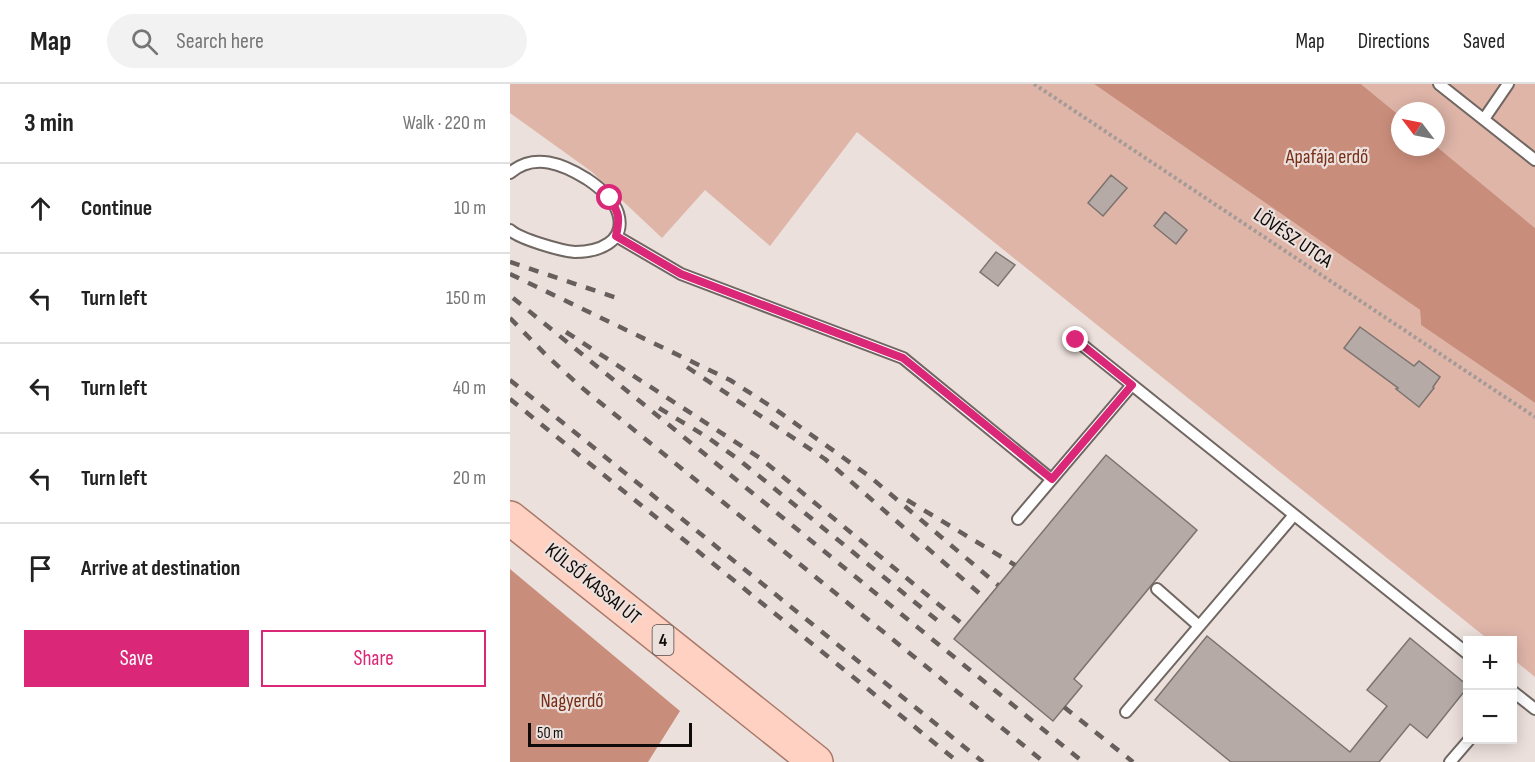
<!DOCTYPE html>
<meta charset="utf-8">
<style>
body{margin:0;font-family:"Sofia Sans Condensed",sans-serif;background:#f2f2f2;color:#222}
.controls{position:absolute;right:18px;bottom:18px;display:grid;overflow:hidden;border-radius:0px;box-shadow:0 3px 15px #0003}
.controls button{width:54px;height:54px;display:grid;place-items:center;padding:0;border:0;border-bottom:2px solid #e0e0e0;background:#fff;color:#222;font:30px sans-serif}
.compass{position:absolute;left:881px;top:18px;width:54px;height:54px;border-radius:50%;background:#fff;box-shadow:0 3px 15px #0003;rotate:302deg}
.scale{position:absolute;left:18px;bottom:15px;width:164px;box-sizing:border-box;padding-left:6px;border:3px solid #0f0b0a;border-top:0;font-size:16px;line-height:21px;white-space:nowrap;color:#0f0b0a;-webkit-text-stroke:4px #ece0dc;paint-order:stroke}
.stop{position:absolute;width:18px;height:18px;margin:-14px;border:4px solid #db2777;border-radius:50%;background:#fff}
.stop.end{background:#db2777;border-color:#fff;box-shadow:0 2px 6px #0008}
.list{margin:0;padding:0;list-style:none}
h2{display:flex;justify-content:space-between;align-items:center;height:78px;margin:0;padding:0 24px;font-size:26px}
h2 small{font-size:20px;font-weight:400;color:#767676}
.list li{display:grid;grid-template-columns:39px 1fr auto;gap:18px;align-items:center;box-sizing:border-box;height:90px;padding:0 24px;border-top:2px solid #e0e0e0}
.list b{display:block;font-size:22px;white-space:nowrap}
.list em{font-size:20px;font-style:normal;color:#767676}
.actions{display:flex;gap:12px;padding:18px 24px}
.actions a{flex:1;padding:14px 0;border:2px solid #db2777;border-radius:0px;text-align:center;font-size:21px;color:#db2777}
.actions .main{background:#db2777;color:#fff}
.icon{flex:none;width:33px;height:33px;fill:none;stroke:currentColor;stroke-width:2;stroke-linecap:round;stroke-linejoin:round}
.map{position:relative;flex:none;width:1025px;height:678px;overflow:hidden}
header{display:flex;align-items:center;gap:36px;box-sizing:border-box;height:84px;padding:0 30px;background:#fff;border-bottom:2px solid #e0e0e0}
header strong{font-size:28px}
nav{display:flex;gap:33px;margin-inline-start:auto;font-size:21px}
.search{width:420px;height:54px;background:#f2f2f2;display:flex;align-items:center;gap:15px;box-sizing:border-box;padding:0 21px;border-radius:33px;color:#767676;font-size:22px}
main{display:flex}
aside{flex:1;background:#fff}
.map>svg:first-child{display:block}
.green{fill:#dfb5a8}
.forest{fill:#c98d7b}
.building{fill:#b6aaa7;stroke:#7c726e;stroke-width:1.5}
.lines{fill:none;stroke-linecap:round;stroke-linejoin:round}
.lane-casing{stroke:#706662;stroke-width:14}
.primary-casing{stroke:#aa7868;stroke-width:36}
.path{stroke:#a49b98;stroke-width:4;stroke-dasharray:3 3;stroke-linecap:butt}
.lane{stroke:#fff;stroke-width:10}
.primary{stroke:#fed1c2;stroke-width:33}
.rail{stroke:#675f5d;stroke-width:4.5;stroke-dasharray:10 10;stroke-linecap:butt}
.route{stroke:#db2777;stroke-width:8}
.labels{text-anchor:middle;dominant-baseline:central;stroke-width:4.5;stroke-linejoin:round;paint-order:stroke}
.shield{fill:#ece0dc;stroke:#514b49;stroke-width:1.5}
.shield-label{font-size:18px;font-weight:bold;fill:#0f0b0a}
.park-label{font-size:20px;fill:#772e17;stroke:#ece0dc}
.street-label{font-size:20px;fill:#0f0b0a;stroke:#ece0dc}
</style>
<header>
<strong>Map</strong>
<div class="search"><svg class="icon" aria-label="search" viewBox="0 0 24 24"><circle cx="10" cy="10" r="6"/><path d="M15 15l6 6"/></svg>Search here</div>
<nav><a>Map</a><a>Directions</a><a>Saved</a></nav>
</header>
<main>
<aside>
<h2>3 min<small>Walk · 220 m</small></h2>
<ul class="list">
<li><svg class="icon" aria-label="ahead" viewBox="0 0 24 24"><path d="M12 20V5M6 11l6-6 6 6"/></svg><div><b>Continue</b></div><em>10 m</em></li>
<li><svg class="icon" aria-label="left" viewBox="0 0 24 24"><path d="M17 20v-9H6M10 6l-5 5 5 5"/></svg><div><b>Turn left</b></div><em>150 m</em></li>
<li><svg class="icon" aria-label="left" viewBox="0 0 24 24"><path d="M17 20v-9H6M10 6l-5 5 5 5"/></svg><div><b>Turn left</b></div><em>40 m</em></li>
<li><svg class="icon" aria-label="left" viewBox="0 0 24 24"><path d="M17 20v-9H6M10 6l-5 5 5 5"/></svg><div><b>Turn left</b></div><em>20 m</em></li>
<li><svg class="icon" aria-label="arrive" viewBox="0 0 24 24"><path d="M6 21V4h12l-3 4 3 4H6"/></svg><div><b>Arrive at destination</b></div></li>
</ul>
<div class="actions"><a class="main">Save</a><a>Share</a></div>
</aside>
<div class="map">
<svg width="1025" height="678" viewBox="0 0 1025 678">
<rect width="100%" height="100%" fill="#ece0dc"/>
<!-- green -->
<path class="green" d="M 0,0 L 584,0 L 910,226 L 911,241 L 1025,319 L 1025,593 L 1003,575 L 1002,556 L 979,556 L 347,48 L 260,162 L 195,106 L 152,154 L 82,88 L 0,29 Z
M 851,0 L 1025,0 L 1025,144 L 926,62 L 926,27 L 890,27 L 890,32 Z"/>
<!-- forest -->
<path class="forest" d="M 584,0 L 851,0 L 890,32 L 890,63 L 926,62 L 1025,144 L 1025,319 L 911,241 L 910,226 Z
M 0,485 L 170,627 L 138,678 L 0,678 Z"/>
<!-- building -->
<path class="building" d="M 601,91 L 617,104 L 593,132 L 578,119 Z
M 655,128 L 677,146 L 666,160 L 644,142 Z
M 486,168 L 505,181 L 488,202 L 470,188 Z
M 850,243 L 904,282 L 909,277 L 930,293 L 923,303 L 924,304 L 909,323 L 886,305 L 888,304 L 834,264 Z
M 596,371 L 687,446 L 564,595 L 572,602 L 543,637 L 444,555 Z
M 697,552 L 840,668 L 877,622 L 857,606 L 900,554 L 957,601 L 957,604 L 917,654 L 900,640 L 869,678 L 721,678 L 645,616 Z"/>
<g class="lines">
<defs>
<path id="lane" d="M 929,0 L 1025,76
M 974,35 L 998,0
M 0,89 C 24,68 53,80 77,95 C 89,103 103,114 108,129 C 117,158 88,168 65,168 C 51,167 10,155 0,146
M 106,152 L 171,190 L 393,274 L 541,395
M 566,256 L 958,570
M 508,435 L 622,301
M 647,505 L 689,542
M 1002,607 L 1025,625
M 616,628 L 784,431
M 940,678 L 959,656"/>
<path id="primary" d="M 0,434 L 306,678"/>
</defs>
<!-- lane casing -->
<use href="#lane" class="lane-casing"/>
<!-- primary casing -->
<use href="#primary" class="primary-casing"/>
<!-- path -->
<path class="path" d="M 524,0 L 1025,333"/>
<!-- lane -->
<use href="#lane" class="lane"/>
<!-- primary -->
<use href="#primary" class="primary"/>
<!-- rail -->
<path class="rail" d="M 0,178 L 113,216
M 0,190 L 220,296 L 265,325 L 359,392 L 488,501
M 3,214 L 573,678
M 0,234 L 37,272 L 71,303 L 534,678
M 56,248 L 250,374 L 455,542
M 177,283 L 315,375 L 477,516
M 0,296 L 473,678
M 0,315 L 448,678
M 149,324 L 197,353 L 228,375 L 428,537
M 397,416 L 505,481
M 554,623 L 623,678"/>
</g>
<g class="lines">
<!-- route -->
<path class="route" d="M 100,114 C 109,130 110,133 106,152 L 171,190 L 393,274 L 542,395 L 622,301 L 566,256"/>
</g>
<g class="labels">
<!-- shield labels -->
<rect class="shield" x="142.5" y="541" width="21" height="30" rx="4.5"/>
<g class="shield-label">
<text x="153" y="556">4</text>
</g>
<!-- park labels -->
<g class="park-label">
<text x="817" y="73">Apafája erdő</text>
<text x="62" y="617">Nagyerdő</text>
</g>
<!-- street labels -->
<g class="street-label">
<text transform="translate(783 154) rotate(34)">LÖVÉSZ UTCA</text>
<text transform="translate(83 500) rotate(39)">KÜLSŐ KASSAI ÚT</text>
</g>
</g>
</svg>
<div class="controls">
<button>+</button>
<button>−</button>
</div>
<svg class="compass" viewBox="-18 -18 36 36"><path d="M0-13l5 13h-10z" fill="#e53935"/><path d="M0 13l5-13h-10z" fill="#767676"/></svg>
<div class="scale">50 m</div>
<div class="stop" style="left:100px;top:114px"></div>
<div class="stop end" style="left:566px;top:256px"></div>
</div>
</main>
